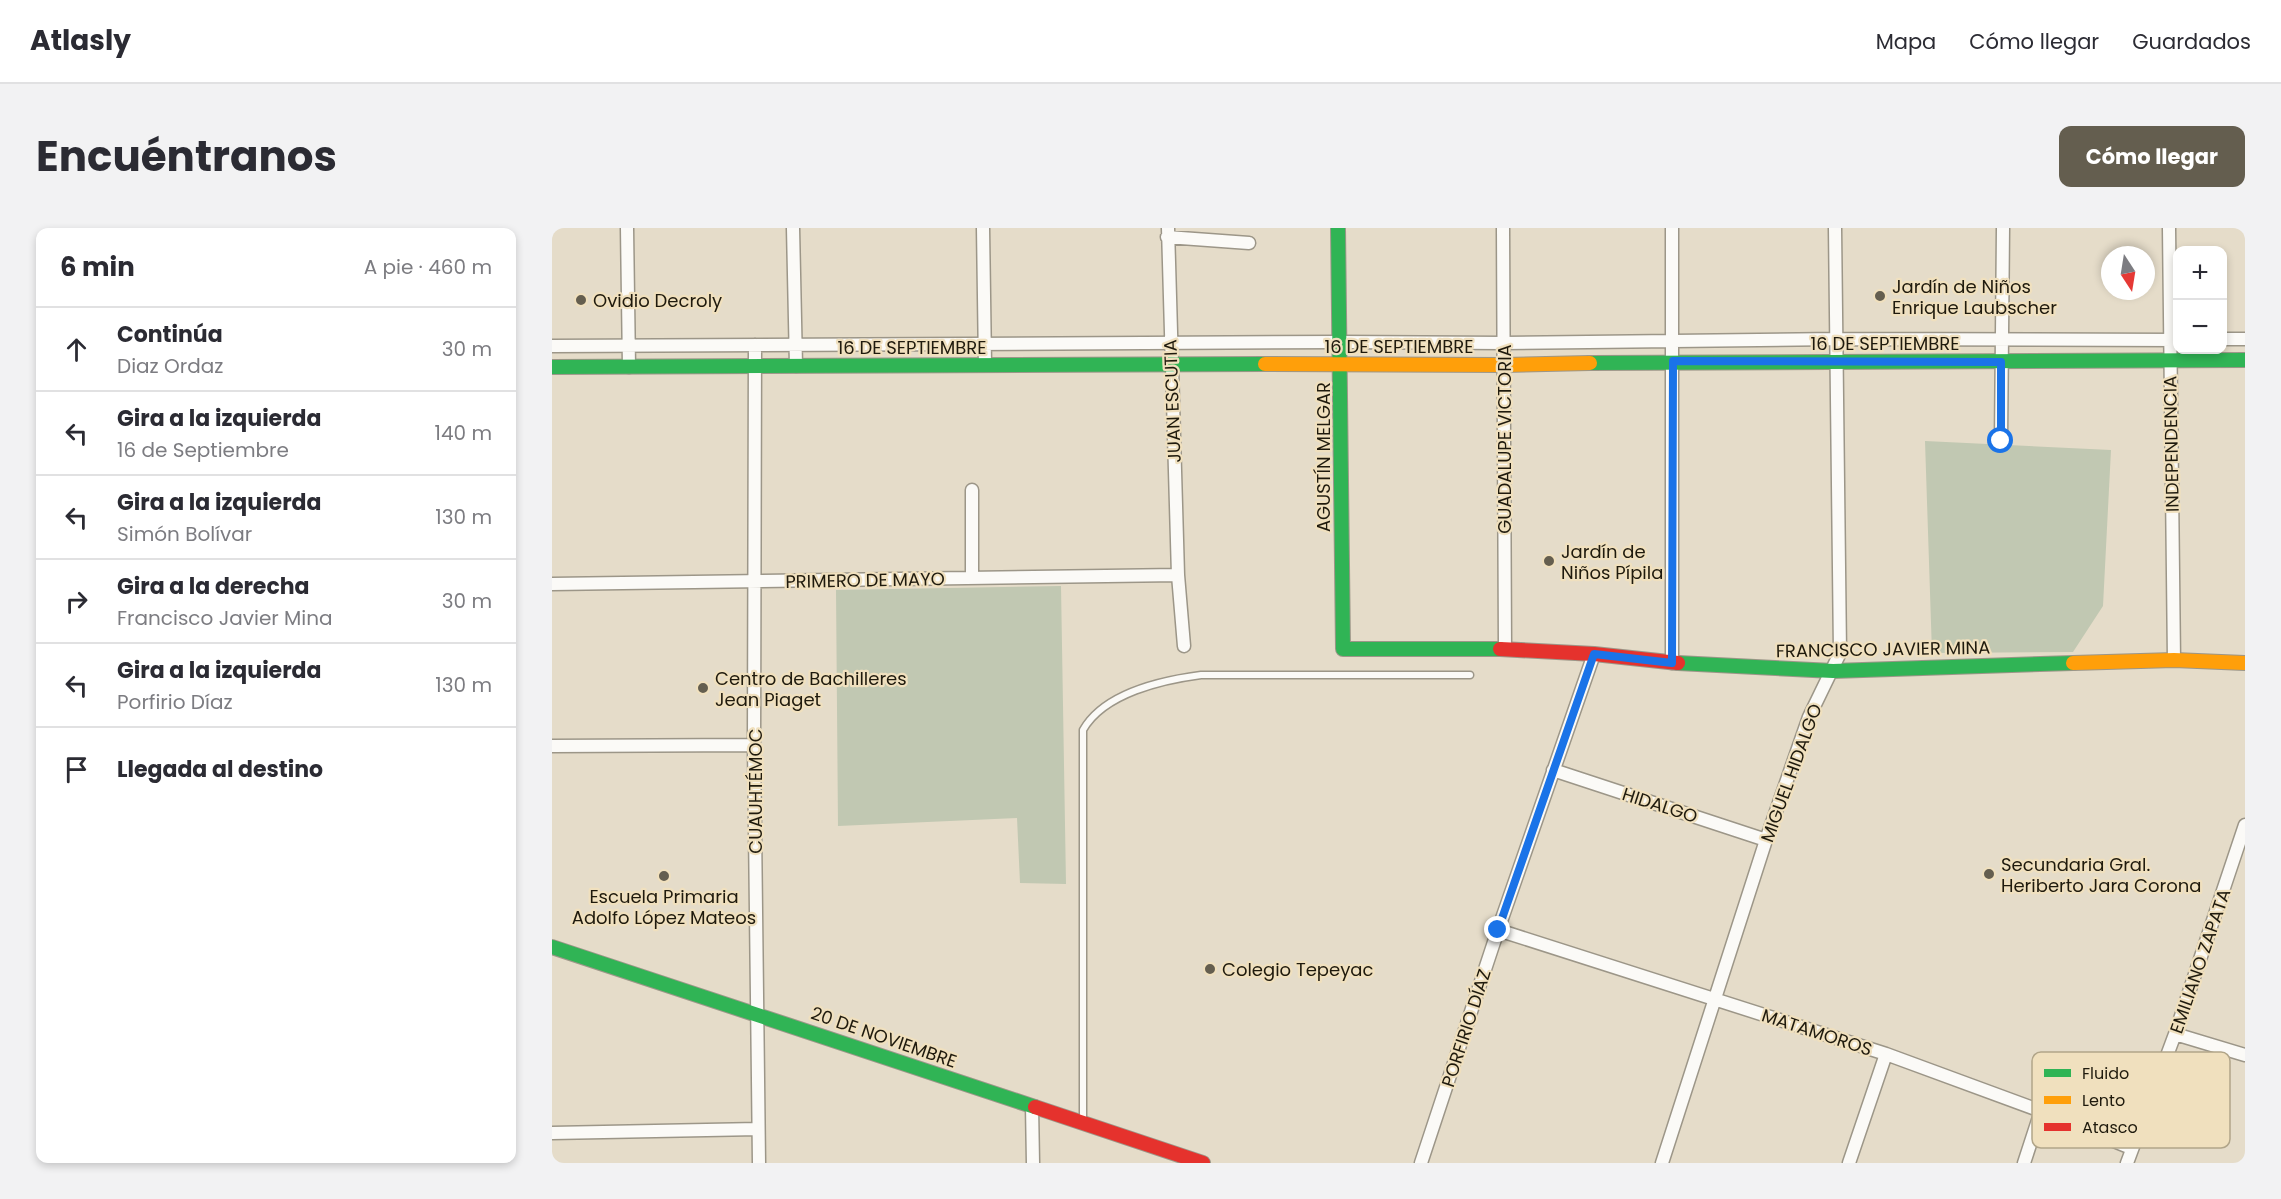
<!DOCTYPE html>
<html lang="es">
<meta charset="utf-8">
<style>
body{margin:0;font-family:Poppins,sans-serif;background:#f2f2f3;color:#2b2b33}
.controls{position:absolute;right:18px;top:18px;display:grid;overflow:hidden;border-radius:12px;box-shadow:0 3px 9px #0003}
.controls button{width:54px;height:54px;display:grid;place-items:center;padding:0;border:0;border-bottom:2px solid #e1e1e2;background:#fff;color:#2b2b33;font:30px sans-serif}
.compass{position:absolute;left:1549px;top:18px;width:54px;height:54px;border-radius:50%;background:#fff;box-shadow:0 3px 9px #0003;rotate:168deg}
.stop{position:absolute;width:18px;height:18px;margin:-14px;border:4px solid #1a73e8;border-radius:50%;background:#fff}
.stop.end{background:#1a73e8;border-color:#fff;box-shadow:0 2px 6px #0008}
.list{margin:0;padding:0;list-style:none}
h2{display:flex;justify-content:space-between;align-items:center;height:78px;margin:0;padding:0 24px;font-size:26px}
h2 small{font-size:20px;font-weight:400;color:#7c7c81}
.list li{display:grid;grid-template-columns:39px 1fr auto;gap:18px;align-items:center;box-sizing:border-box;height:84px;padding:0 24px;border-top:2px solid #e1e1e2}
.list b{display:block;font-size:22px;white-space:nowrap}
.list p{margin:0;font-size:20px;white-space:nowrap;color:#7c7c81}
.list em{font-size:20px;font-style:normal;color:#7c7c81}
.icon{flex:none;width:33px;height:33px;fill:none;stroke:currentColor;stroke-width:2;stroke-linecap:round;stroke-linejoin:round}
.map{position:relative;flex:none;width:1693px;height:935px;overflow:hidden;border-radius:12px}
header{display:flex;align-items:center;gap:36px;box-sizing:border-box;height:84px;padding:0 30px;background:#fff;border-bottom:2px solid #e1e1e2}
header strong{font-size:28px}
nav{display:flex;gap:33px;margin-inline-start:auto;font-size:21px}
.intro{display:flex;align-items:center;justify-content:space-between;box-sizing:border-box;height:144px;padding:0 36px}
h1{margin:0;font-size:42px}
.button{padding:15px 27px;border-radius:12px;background:#645e4f;color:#fff;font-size:21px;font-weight:700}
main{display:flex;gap:36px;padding:0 36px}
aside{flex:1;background:#fff;border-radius:12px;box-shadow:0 3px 9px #0003}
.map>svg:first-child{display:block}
.green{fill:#c1c8b2}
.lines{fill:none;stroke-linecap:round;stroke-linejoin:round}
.lane-casing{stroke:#9c9688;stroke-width:9}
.street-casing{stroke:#9c9688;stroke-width:15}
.fast-casing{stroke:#9c9688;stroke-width:16}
.slow-casing{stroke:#9c9688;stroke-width:16}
.jam-casing{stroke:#9c9688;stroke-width:16}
.lane{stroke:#fbfaf7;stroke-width:6}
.street{stroke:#fbfaf7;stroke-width:12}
.fast{stroke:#30b455;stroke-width:14}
.slow{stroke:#ff9f0a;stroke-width:14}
.jam{stroke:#e5322d;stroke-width:14}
.route{stroke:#1a73e8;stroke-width:8}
.poi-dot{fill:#645e4f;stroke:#f0e0be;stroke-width:2}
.labels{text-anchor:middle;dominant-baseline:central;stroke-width:4.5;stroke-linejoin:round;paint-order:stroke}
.poi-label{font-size:18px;fill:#1f1a0d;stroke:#f0e0be;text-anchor:start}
.street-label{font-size:18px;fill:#1f1a0d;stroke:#f0e0be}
.key{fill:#f0e0be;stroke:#b1a589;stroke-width:1.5}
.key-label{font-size:16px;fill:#1f1a0d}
</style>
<header>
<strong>Atlasly</strong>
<nav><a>Mapa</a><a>Cómo llegar</a><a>Guardados</a></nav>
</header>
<div class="intro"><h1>Encuéntranos</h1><a class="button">Cómo llegar</a></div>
<main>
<aside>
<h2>6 min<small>A pie · 460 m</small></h2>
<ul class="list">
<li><svg class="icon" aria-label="ahead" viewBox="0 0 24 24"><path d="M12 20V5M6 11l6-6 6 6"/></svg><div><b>Continúa</b><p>Diaz Ordaz</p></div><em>30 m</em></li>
<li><svg class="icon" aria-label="left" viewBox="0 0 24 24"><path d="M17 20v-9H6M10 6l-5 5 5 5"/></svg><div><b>Gira a la izquierda</b><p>16 de Septiembre</p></div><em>140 m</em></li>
<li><svg class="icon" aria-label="left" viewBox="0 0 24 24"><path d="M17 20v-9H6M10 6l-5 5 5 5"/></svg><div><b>Gira a la izquierda</b><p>Simón Bolívar</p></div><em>130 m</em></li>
<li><svg class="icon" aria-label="right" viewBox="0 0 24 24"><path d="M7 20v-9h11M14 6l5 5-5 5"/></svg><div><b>Gira a la derecha</b><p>Francisco Javier Mina</p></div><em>30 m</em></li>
<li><svg class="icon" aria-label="left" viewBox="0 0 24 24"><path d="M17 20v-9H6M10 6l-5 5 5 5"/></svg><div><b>Gira a la izquierda</b><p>Porfirio Díaz</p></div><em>130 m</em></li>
<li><svg class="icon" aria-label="arrive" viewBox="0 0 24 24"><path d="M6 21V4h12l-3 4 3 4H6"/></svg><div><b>Llegada al destino</b></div></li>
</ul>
</aside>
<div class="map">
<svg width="1693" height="935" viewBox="0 0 1693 935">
<rect width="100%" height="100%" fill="#e5dcc9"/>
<!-- green -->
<path class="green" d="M 1373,213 L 1559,222 L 1551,378 L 1521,424 L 1380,425 Z
M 509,358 L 514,656 L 468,655 L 465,590 L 286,598 L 284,362 Z"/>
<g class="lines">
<defs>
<path id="lane" d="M 531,893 L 531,502 C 552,465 611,452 649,447 L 918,447"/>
<path id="street" d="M 75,0 L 77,139
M 241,0 L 244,138
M 431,0 L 433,136
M 616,0 L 626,347 L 632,418
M 951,0 L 953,421
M 1120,0 L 1120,435
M 1617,0 L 1622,432
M 615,9 L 697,15
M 1670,111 L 1693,111
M 203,117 L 202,517 L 207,935
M 0,118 L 788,114 L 952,115 L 1285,111 L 1626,112
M 1449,213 L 1451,0
M 420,350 L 420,262
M 0,356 L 626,347
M 0,518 L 202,517
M 1001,542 L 1214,612
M 946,702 L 1334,826 L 1489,883 L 1579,920
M 1623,806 L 1693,827
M 480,878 L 481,935
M 0,905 L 206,901
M 869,935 L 946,702 L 1042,426
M 1110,935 L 1214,612 L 1257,489 L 1288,425 L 1283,0
M 1297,935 L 1334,826
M 1472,935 L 1489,883
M 1575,935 L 1623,806 L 1693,597"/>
<path id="fast" d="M 786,0 L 791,421 L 948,421
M 1038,135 L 1693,132
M 0,139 L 713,136
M 1126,435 L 1281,443 L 1521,435
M 0,719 L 483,879"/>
<path id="slow" d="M 713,136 L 952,137 L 1038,135
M 1521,435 L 1622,432 L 1693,435"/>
<path id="jam" d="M 948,421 L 1042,426 L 1126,435
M 483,879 L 651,935"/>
</defs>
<!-- lane casing -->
<use href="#lane" class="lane-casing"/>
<!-- street casing -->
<use href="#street" class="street-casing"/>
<!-- fast casing -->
<use href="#fast" class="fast-casing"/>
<!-- slow casing -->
<use href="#slow" class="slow-casing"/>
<!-- jam casing -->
<use href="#jam" class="jam-casing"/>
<!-- lane -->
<use href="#lane" class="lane"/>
<!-- street -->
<use href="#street" class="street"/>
<!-- fast -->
<use href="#fast" class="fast"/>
<!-- slow -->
<use href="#slow" class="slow"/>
<!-- jam -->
<use href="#jam" class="jam"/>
</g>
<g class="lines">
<!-- route -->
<path class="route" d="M 946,702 L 1042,426 L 1120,435 L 1121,133 L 1449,134 L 1449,213"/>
</g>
<!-- markers -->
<g class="poi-dot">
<circle cx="1328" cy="68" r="6"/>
<circle cx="29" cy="72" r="6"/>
<circle cx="997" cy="333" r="6"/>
<circle cx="151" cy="460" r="6"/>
<circle cx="1437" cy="646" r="6"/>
<circle cx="112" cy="648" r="6"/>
<circle cx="658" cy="741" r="6"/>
</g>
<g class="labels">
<!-- poi labels -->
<g class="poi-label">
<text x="1340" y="58">Jardín de Niños<tspan x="1340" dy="21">Enrique Laubscher</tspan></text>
<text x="41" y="72">Ovidio Decroly</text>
<text x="1009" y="323">Jardín de<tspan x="1009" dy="21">Niños Pípila</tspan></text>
<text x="163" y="450">Centro de Bachilleres<tspan x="163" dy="21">Jean Piaget</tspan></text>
<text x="1449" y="636">Secundaria Gral.<tspan x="1449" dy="21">Heriberto Jara Corona</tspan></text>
<text x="112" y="668" text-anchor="middle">Escuela Primaria<tspan x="112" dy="21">Adolfo López Mateos</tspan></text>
<text x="670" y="741">Colegio Tepeyac</text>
</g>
<!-- street labels -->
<g class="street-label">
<text x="1333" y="115">16 DE SEPTIEMBRE</text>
<text x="847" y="118">16 DE SEPTIEMBRE</text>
<text x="360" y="119">16 DE SEPTIEMBRE</text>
<text transform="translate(620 173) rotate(-92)">JUAN ESCUTIA</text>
<text transform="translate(952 211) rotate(-90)">GUADALUPE VICTORIA</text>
<text transform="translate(1619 216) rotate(-91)">INDEPENDENCIA</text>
<text transform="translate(771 229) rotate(-90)">AGUSTÍN MELGAR</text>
<text transform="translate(313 352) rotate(-1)">PRIMERO DE MAYO</text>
<text transform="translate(1331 421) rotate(-1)">FRANCISCO JAVIER MINA</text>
<text transform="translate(1239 545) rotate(-70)">MIGUEL HIDALGO</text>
<text transform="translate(203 563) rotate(-90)">CUAUHTÉMOC</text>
<text transform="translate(1108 577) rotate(18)">HIDALGO</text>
<text transform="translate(1648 733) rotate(-71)">EMILIANO ZAPATA</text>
<text transform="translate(914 800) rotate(-72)">PORFIRIO DÍAZ</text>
<text transform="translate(1265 804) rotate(18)">MATAMOROS</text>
<text transform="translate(332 809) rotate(19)">20 DE NOVIEMBRE</text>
</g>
</g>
<!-- legend -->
<rect x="1480" y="824" width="198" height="96" rx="9" class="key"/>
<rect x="1492" y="841" width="27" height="8" fill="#30b455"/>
<rect x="1492" y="868" width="27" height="8" fill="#ff9f0a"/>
<rect x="1492" y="895" width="27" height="8" fill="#e5322d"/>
<g class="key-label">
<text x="1530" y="851">Fluido</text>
<text x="1530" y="878">Lento</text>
<text x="1530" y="905">Atasco</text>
</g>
</svg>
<div class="controls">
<button>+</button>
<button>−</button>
</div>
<svg class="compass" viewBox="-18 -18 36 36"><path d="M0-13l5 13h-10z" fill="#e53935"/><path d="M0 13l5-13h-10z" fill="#7c7c81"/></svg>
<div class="stop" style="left:1449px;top:213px"></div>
<div class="stop end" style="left:946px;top:702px"></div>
</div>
</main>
